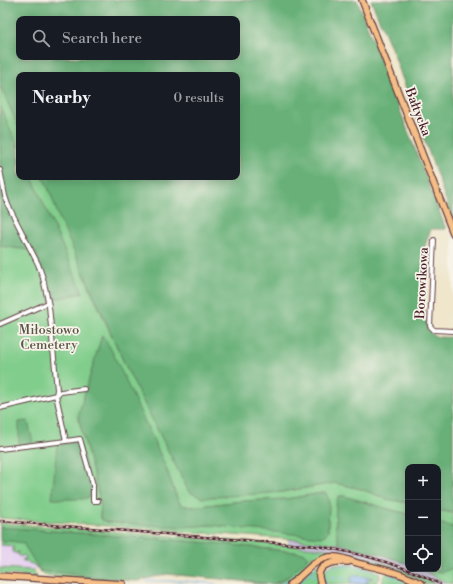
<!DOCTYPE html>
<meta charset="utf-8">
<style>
body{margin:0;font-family:"Libre Bodoni",serif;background:#20242c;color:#f1f3f6}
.controls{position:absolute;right:12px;bottom:12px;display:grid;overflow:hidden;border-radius:8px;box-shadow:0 2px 10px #0003}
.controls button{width:36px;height:36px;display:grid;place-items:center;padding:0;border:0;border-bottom:1px solid #363941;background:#171b24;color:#f1f3f6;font:20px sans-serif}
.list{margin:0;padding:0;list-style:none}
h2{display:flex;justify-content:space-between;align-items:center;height:52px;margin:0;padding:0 16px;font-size:17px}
h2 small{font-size:13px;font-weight:400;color:#9ea1a6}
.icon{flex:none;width:22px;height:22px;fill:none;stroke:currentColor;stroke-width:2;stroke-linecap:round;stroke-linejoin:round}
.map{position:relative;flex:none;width:453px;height:584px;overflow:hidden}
.search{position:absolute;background:#171b24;box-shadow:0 2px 10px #0003;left:16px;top:16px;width:224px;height:44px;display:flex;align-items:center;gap:10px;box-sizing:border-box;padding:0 14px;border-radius:8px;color:#9ea1a6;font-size:15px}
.panel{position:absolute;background:#171b24;box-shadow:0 2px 10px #0003;left:16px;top:72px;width:224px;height:108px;border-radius:8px}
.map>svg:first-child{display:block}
.built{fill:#e6d2f0}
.industrial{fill:#c8bfd8}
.green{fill:#81cd8c;stroke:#66765c;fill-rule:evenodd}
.forest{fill:#68b078;stroke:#596852;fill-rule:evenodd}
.water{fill:#8bbbf6;stroke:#6a6d90}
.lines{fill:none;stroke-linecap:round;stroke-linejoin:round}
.stream{stroke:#8bbbf6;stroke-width:1}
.minor-casing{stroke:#633d43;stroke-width:6}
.major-casing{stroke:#633d43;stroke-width:8}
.minor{stroke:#fff;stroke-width:4}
.major{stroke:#f5be86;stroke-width:5.5}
.rail-casing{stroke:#4a1f2b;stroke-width:2.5}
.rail{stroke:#f7f3e8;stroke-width:1;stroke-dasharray:3;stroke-linecap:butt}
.labels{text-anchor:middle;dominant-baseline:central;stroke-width:3.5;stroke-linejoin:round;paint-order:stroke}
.street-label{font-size:13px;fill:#4a1f2b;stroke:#f7f3e8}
.park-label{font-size:13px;fill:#5a5348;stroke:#f7f3e8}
</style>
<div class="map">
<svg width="453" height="584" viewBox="0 0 453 584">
<rect width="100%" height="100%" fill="#f7f3e8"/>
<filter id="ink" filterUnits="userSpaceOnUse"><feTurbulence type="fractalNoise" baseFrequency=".025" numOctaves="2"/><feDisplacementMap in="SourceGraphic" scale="8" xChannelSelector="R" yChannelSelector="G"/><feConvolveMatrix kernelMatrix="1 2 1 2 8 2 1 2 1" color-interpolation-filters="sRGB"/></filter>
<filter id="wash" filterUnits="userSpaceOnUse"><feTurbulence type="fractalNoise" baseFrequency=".012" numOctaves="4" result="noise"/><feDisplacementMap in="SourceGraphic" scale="16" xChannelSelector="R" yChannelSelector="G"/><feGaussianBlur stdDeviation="0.9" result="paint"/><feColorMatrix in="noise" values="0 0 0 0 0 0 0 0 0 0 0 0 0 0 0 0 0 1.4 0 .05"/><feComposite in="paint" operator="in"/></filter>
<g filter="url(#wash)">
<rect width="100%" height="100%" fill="#efe6cc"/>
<!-- built -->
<path class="built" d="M 0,541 L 10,541 L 38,568 L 34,570 L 0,568 Z"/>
<!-- industrial -->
<path class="industrial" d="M 288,539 L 339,544 L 359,549 L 406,563 L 408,564 L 408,569 L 420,569 L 435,576 L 449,584 L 436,584 L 414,574 L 384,563 L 348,553 L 288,545 Z"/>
<!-- green -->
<path class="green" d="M 0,85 L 19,128 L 19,177 L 43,177 L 44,178 L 89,286 L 128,371 L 189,492 L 244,494 L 282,492 L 335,483 L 361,489 L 387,499 L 408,503 L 408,514 C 386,509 365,502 344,496 L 339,496 C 333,505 336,534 339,544 L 288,539 L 0,518 ZM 102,336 L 165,465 L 177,498 L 181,505 L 191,507 L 242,501 L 286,499 L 322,493 L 329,500 L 328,531 L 209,525 L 182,527 L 106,522 L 102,520 L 100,516 L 101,504 L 78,417 Z
M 438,510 L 453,513 L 453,527 L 438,523 Z
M 0,523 L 288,545 C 303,547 318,548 334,550 C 369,556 403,569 436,584 L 426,584 L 413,577 L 344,556 L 318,559 L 315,558 L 314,555 L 311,557 L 314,561 L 291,581 L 286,584 L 253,584 L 253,582 C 260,583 267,584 273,584 C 287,582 299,566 307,555 L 303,553 L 224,544 L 0,527 Z
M 2,541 L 18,541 L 23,543 L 46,572 C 67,572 85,577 105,579 L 105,581 L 45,575 L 40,572 L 34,565 L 22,560 L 26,558 L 24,555 L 20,557 L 18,555 L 18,551 L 16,554 L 13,552 L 13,546 L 1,545 Z
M 336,559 L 324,563 L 319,584 L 295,584 L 319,563 L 326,560 Z
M 334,564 C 344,564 378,565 380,576 L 379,580 L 376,581 L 375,583 L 380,584 L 324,584 C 319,573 324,568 334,564 Z
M 0,568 L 33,570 L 37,577 L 0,574 Z
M 453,568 L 453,584 C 446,584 429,573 421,569 L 429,571 Z
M 387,573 L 398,576 L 416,584 L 383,584 L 383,577 Z"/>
<!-- forest -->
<path class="forest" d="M 0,0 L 357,0 L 446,229 L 431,229 C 429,235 426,241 425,247 C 422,263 420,320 430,332 C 435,339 446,337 453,337 L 453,513 L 438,510 L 438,467 L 408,467 L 408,503 L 387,499 L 361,489 L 335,483 L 282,492 L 202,498 L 189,492 L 128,371 L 59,218 L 51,194 L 43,177 L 237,177 L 237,75 L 19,75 L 19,128 L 0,85 ZM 19,19 L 237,19 L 237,57 L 19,57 Z
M 371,0 L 453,0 L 453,220 L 394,55 Z
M 0,106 L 19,148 L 19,177 L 32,177 L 83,293 L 50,300 L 44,274 L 35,251 L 0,246 Z
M 102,335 L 111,349 L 165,465 L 177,498 L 181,505 L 192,507 L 242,501 L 286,499 L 322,493 L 326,493 L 329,500 L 328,531 L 325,535 L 320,537 L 209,525 L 182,527 L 143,525 L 106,522 L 102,520 L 100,516 L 101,504 L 78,416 Z
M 28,421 L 33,443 L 19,445 L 19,422 Z
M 76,442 L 80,444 L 91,486 L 90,497 L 83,499 L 52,499 L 57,445 Z
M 339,496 L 344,496 C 365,502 386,509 408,514 L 408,564 L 379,554 L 339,544 C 336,534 333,505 339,496 Z
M 438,523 L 453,527 L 453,568 L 443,572 L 429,571 L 421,569 L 420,569 L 438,569 Z
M 0,527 L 224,544 L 304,553 L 307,555 L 307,559 C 297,569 286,580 273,584 L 167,574 L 137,581 L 86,577 L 74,573 L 46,572 L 40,571 L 23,543 L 10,541 L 0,541 Z"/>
<!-- water -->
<path class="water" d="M 352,575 L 373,578 L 366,580 L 366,582 L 371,584 L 351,583 Z"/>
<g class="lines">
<!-- stream -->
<path class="stream" d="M 310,574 L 316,576
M 388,575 L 413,584
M 324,576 L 347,579
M 147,581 L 186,581 L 216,584
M 280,584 C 293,580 302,570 312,561
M 297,584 L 320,564
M 327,584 C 324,581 323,576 325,572 C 331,559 365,569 376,572"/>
</g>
</g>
<g filter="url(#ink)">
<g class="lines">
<defs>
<path id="minor" d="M 0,170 L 5,196 L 8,205 L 38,264 L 43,278 L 49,306 L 57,390 L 56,395 L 66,441 L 0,449
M 434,240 L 430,326 L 434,330 L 453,331
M 0,324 L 48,303
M 0,408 L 56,395 L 61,392 L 84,389
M 66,441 L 80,439 L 93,485 L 93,501 L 98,501"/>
<path id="major" d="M 362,0 L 453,233
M 0,576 L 123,584
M 290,584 C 302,577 311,562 325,558 C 337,554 349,561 361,564 C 382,569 402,573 422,584
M 321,584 C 312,564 334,561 348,562"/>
</defs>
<!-- minor casing -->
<use href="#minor" class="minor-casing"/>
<!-- major casing -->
<use href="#major" class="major-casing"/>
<!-- minor -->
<use href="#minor" class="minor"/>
<!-- major -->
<use href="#major" class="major"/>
<defs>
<path id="rail" d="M 0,521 L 317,546 C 360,553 401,564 440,584"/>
</defs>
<!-- rail casing -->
<use href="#rail" class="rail-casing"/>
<!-- rail -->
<use href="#rail" class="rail"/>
</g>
</g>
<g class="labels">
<!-- street labels -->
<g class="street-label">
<text transform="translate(418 112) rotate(69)">Bałtycka</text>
<text transform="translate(422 283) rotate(-87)">Borowikowa</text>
</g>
<!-- park labels -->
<g class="park-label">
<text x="49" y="330">Miłostowo<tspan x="49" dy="15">Cemetery</tspan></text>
</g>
</g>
</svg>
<div class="controls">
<button>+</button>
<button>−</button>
<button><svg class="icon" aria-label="locate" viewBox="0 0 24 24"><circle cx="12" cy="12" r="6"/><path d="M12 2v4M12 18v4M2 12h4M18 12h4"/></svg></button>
</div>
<div class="search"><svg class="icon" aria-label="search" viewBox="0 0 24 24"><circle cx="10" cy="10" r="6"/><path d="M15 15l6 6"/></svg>Search here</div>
<section class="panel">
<h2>Nearby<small>0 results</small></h2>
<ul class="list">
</ul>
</section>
</div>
